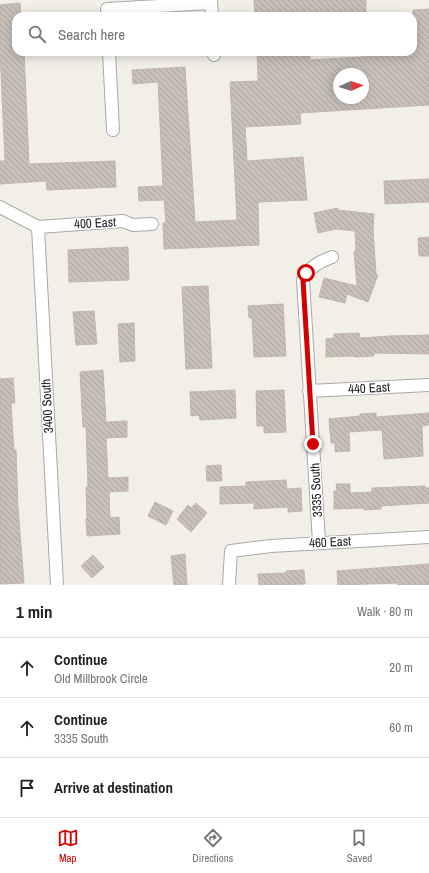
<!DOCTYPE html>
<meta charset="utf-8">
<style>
body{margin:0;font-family:"Archivo Narrow",sans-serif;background:#f6f6f6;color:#202124}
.compass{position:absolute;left:333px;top:68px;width:36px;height:36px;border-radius:50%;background:#fff;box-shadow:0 2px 10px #0003;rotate:87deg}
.stop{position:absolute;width:12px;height:12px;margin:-9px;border:3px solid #d40000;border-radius:50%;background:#fff}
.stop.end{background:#d40000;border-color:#fff;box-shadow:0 1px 4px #0008}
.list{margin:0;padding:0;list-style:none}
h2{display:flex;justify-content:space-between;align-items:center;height:52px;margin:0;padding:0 16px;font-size:17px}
h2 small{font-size:13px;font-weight:400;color:#757577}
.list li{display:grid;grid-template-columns:26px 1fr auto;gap:12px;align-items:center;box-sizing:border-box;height:60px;padding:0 16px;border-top:1px solid #e0e0e0}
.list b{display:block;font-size:15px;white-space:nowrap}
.list p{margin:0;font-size:13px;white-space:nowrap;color:#757577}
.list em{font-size:13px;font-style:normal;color:#757577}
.icon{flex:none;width:22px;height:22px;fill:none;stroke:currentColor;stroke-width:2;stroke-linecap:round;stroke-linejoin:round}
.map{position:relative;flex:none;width:429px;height:585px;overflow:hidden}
.search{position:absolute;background:#fff;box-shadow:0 2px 10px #0003;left:12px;right:12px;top:12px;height:44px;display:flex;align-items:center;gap:10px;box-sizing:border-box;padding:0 14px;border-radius:12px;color:#757577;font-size:15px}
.sheet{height:232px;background:#fff}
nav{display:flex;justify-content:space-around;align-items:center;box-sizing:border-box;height:56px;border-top:1px solid #e0e0e0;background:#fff;font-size:11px;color:#757577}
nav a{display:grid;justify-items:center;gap:2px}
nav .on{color:#d40000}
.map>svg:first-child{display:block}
.building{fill:url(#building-back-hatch);stroke:#c4b6ab;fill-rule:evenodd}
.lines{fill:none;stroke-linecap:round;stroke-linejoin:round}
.street-casing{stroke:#a9a9a9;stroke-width:14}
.street{stroke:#fff;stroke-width:12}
.route{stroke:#d40000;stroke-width:5}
.labels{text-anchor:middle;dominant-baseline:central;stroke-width:3;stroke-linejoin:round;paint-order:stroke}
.street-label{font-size:13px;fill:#222;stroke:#fff}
</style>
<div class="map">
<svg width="429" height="585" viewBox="0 0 429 585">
<defs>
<pattern id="building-back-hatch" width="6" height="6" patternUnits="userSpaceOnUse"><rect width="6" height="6" fill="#c7bfb8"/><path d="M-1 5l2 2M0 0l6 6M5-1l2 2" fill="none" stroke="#aba49e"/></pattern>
</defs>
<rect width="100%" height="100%" fill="#f2efe9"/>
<!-- building -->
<path class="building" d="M 254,0 L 366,0 L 366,16 L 255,16 Z
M 20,3 L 21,16 L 16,16 L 16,52 L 24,52 L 29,164 L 115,161 L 116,187 L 47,190 L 46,181 L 0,184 L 0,161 L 5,161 L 0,51 L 0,5 Z
M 429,9 L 429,105 L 300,113 L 301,124 L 245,127 L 247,161 L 303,157 L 307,200 L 258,202 L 259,245 L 164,249 L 163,223 L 166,223 L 164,200 L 139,201 L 138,187 L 163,186 L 158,82 L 133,84 L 132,70 L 185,67 L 195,222 L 237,220 L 230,82 L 258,81 L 257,52 L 310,52 L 310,60 L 413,54 L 413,10 ZM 339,74 L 363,74 L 363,98 L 339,98 Z
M 429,179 L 429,202 L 385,204 L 384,181 Z
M 338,208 L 338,210 L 374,214 L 373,229 L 376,274 L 378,275 L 368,302 L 347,294 L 345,303 L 319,297 L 324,278 L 357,286 L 354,251 L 356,251 L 355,231 L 336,229 L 318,233 L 314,213 Z
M 429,237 L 429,256 L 419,256 L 418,238 Z
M 128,247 L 129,280 L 69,282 L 68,250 Z
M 208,286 L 212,368 L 186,369 L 182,287 Z
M 283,304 L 286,356 L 254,357 L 252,318 L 249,318 L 248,306 Z
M 94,311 L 97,344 L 76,345 L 73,312 Z
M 134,323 L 135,361 L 120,362 L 118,324 Z
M 359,333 L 360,338 L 390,336 L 429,335 L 429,354 L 374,353 L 374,356 L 355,357 L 354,356 L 326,357 L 326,339 L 334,338 L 334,334 Z
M 103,370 L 106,422 L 127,421 L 127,437 L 106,438 L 108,478 L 128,477 L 128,491 L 109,492 L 110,518 L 119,517 L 120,534 L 87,536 L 86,519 L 87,518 L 86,487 L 88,487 L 86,427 L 83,427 L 80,372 Z
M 13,378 L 15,403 L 11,403 L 14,450 L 16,450 L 18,507 L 24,583 L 0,584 L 0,379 Z
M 235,390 L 236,418 L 200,420 L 199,415 L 191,416 L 190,392 Z
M 284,390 L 286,432 L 264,433 L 264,426 L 257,426 L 256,391 Z
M 376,413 L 376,417 L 429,413 L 429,425 L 422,426 L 423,456 L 384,459 L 382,430 L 349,432 L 350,451 L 335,452 L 335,443 L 331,443 L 329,419 L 360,416 L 360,414 Z
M 221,465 L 222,481 L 207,481 L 206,466 Z
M 286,480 L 287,489 L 301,488 L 302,511 L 288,512 L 288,507 L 254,509 L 254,503 L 220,504 L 220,487 L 246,486 L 246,482 Z
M 336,484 L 350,484 L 350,493 L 372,492 L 372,488 L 425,486 L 425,488 L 429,488 L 429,503 L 381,506 L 381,509 L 364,510 L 364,508 L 334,509 L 334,491 L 337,491 Z
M 155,502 L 173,511 L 166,525 L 148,516 Z
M 196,503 L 207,513 L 191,532 L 177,519 L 188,505 L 191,508 Z
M 185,554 L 187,585 L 174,585 L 171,556 Z
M 93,555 L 104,567 L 92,578 L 81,566 Z
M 429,564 L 429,585 L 398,585 L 398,583 L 338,585 L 337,571 Z
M 304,570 L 305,584 L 259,585 L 258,574 L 286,573 L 286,571 Z"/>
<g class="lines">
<defs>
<path id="street" d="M 211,0 L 212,16
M 107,9 L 211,3
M 109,52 L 113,130
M 213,52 L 214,55
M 0,207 L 38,227
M 38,227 L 57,585
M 38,227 L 123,221 L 133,225 L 152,224
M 309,391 L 429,385
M 319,542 L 303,280 C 309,267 319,262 332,257
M 229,585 L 231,551 L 271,546 L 429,537"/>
</defs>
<!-- street casing -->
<use href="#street" class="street-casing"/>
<!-- street -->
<use href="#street" class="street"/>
</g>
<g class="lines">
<!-- route -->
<path class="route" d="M 306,273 L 303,280 L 313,444"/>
</g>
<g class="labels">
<!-- street labels -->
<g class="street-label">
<text transform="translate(95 223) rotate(-3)">400 East</text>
<text transform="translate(369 388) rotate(-3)">440 East</text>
<text transform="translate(47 406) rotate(-93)">3400 South</text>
<text transform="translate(316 490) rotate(-93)">3335 South</text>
<text transform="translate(330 542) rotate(-3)">460 East</text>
</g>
</g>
</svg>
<svg class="compass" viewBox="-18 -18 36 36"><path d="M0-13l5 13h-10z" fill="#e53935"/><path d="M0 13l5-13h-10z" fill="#757577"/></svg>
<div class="stop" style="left:306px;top:273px"></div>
<div class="stop end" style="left:313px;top:444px"></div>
<div class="search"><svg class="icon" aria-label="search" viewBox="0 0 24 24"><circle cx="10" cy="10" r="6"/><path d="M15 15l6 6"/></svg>Search here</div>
</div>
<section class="sheet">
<h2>1 min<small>Walk · 80 m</small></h2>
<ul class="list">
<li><svg class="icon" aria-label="ahead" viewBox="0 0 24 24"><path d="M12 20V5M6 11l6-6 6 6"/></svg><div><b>Continue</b><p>Old Millbrook Circle</p></div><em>20 m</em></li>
<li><svg class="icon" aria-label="ahead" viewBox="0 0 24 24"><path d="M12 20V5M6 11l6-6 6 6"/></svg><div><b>Continue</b><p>3335 South</p></div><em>60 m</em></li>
<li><svg class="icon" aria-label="arrive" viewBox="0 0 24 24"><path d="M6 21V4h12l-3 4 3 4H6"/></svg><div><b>Arrive at destination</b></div></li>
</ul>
</section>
<nav>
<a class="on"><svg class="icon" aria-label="map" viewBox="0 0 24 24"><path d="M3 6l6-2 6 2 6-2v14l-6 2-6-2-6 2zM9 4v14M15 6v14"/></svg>Map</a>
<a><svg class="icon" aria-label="directions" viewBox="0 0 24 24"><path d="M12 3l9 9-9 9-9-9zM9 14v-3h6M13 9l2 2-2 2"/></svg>Directions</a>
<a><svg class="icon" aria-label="saved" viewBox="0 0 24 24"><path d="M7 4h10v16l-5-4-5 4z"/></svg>Saved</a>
</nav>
